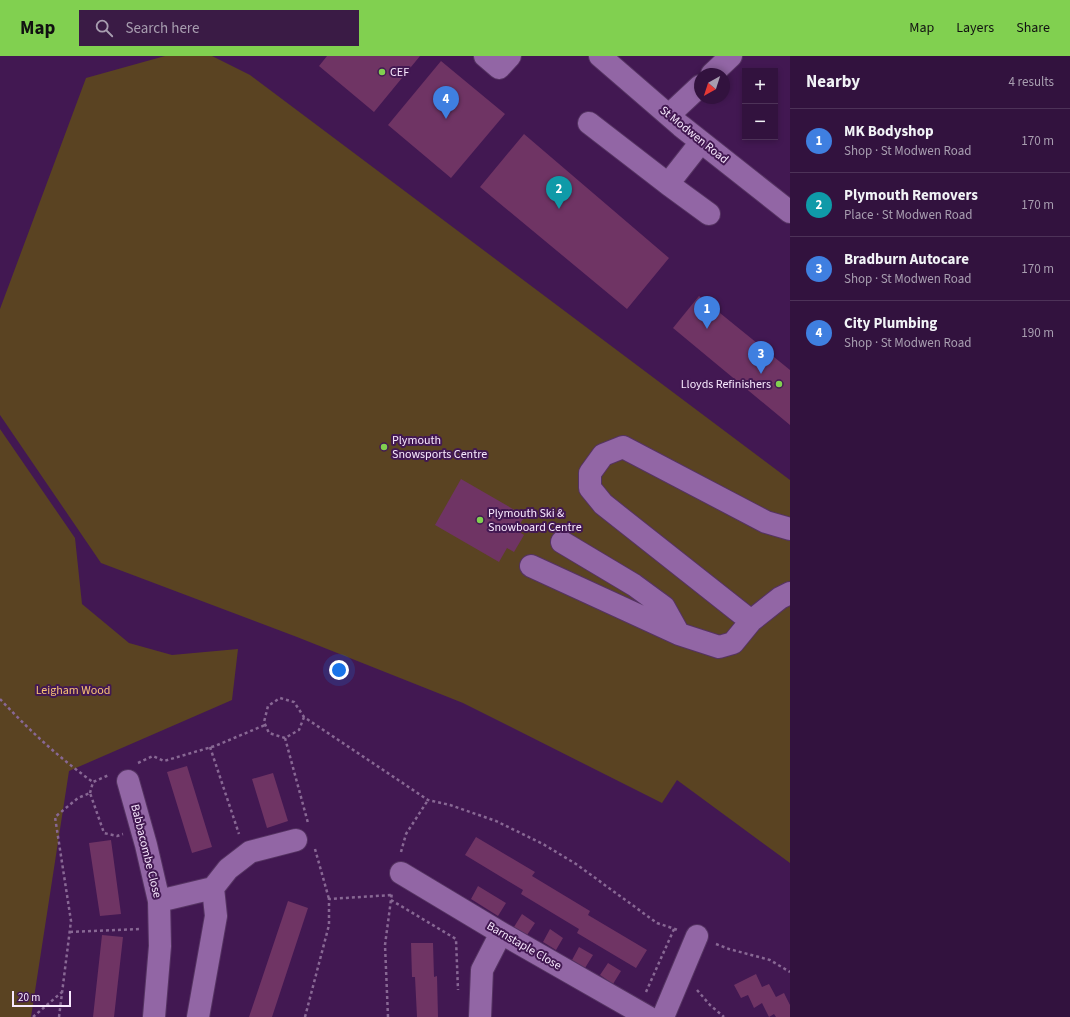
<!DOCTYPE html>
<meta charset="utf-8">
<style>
body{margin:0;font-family:"Source Sans 3",sans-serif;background:#3a1b45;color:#f1f3f6}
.controls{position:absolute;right:12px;top:12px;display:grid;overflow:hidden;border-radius:0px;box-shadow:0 2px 6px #0003}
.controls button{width:36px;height:36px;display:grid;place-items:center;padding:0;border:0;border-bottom:1px solid #4d3258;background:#32123e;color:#f1f3f6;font:20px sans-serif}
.compass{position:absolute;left:694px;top:12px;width:36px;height:36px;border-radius:50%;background:#32123e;box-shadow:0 2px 6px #0003;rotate:219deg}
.scale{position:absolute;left:12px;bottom:10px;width:59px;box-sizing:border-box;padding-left:4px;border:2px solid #f8e9fe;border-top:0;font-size:11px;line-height:14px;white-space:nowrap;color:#f8e9fe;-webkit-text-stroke:3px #421852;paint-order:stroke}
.you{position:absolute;left:339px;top:614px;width:14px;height:14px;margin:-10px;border:3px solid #fff;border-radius:50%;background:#1a73e8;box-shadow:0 0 0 6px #1a73e833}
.badge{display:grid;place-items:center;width:26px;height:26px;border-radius:50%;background:#81d050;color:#fff;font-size:13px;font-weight:700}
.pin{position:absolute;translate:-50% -33px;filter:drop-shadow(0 1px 2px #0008)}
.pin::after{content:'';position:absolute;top:21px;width:14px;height:12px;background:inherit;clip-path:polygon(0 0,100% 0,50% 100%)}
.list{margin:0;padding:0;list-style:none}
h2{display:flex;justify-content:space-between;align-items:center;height:52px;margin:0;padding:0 16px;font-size:17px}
h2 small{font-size:13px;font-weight:400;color:#a89eb0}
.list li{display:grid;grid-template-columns:26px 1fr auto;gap:12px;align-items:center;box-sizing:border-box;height:64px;padding:0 16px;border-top:1px solid #4d3258}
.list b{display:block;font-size:15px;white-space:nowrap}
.list p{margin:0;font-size:13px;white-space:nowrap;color:#a89eb0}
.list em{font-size:13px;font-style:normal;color:#a89eb0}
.icon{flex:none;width:22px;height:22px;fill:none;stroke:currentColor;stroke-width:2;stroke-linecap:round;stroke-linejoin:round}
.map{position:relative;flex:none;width:790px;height:961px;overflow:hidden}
header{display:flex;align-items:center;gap:24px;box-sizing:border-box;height:56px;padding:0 20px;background:#81d050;color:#111}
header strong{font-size:19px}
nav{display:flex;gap:22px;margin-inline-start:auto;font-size:14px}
.search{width:280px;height:36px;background:#3a1b45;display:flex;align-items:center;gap:10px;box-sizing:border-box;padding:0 14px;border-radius:0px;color:#a89eb0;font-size:15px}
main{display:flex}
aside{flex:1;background:#32123e}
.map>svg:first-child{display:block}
.green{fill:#5a4322}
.building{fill:#6f3464}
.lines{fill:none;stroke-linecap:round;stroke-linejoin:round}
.minor-casing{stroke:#553362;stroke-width:24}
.path{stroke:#886894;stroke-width:2.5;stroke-dasharray:3 3;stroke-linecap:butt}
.minor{stroke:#9266a5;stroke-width:22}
.poi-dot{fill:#81d050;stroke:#421852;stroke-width:1.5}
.labels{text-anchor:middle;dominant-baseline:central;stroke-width:4;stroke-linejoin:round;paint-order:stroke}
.poi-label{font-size:12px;fill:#f8e9fe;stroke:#421852;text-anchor:start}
.street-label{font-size:12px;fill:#f8e9fe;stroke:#421852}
.park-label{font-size:12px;fill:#f9c376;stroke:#421852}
</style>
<header>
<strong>Map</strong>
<div class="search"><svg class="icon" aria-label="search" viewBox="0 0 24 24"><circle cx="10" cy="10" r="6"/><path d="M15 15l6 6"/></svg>Search here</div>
<nav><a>Map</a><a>Layers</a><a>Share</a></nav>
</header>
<main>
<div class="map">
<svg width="790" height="961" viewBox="0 0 790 961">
<rect width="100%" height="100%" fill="#421852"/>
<!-- green -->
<path class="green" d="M 165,0 L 212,0 L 250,19 L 790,424 L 790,807 L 677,724 L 662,747 L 463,647 L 297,581 L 101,507 L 0,359 L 0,253 L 86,22 Z
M 0,373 L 75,482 L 82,548 L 129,587 L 172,599 L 238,593 L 232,644 L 69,715 L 31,961 L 0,961 Z"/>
<!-- building -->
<path class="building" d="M 327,0 L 420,0 L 374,56 L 319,10 Z
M 441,5 L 505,58 L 451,122 L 388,69 Z
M 524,78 L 669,202 L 627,253 L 480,131 Z
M 699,240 L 790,314 L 790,369 L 673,272 Z
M 461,423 L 525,460 L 516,474 L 524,479 L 514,496 L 507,492 L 499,506 L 435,469 Z
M 187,710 L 212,791 L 192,797 L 167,716 Z
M 273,717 L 288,765 L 267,772 L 252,723 Z
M 476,781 L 535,816 L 532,820 L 590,855 L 588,859 L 647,894 L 636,912 L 577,877 L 579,873 L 521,838 L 523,834 L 465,799 Z
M 111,784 L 121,858 L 100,860 L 89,787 Z
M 478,830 L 506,847 L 498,860 L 471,843 Z
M 288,845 L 308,852 L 272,961 L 249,961 Z
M 522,858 L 535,867 L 527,879 L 514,871 Z
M 550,873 L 563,882 L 556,894 L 543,886 Z
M 102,879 L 123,881 L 114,961 L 93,961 Z
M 411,887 L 433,887 L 434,921 L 437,920 L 438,961 L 417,961 L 415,921 L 412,921 Z
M 579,891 L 593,899 L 585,912 L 572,904 Z
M 608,907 L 621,915 L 613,928 L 600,919 Z
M 756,918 L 762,931 L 769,928 L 776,941 L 784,937 L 790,949 L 790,961 L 776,961 L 774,958 L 769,961 L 762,947 L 754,952 L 748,939 L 741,942 L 734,929 Z"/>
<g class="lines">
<defs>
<path id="minor" d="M 485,0 L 499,12 L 510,0
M 600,0 L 681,70 L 790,156
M 712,18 L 731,0
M 669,59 L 700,30
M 589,67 L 668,128 L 701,86
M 668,128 L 709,158
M 562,486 L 634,529 L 664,551 L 679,578
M 531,510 L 679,578 L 719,591 L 733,587 L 751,565 L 780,542 L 790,537
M 751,565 L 603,448 L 590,432 L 590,417 L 603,399 L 623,391 L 766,466 L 790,473
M 128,725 L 146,789 L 159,845 L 160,890 L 154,961
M 401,817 L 501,877 L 648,961
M 159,845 L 213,832 L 228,813 L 250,796 L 296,784
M 198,961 L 216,860 L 213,832
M 480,961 L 482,914 L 501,877
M 663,961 L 697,880"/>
</defs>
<!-- minor casing -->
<use href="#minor" class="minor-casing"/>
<!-- path -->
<path class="path" d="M 0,643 C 28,673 59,702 93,726
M 304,661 L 299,674 L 285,682 L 269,677 L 264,666 L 268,650 L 280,642 L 294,646 L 304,661 L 428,744 L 450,749 L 496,765 L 543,788 L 576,808 L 657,867 L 678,874
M 285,682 L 308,767
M 210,691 L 239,778
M 138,707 L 153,700 L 164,705 L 215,690 L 265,669
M 90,737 L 93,726 L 109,719
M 315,793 L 329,843
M 401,796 L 406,778 L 428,744
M 391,844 L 456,883 L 458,934
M 70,876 L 139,873
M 716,888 L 729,893 L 770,904 L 790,916
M 697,934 L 710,949 L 724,961
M 646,936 L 674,873
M 33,961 L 62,936
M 59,961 L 71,865 L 55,761 L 78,742 L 90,737 L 104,777 L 117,780 L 123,778
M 305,961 L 329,869 L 329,843 L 392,839
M 388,961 L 385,889 L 392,836"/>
<!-- minor -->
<use href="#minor" class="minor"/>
</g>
<!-- markers -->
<g class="poi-dot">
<circle cx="382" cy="16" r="4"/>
<circle cx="779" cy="328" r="4"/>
<circle cx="384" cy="391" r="4"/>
<circle cx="480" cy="464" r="4"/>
</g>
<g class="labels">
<!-- poi labels -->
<g class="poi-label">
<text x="390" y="16">CEF</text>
<text x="771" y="328" text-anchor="end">Lloyds Refinishers</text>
<text x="392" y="384">Plymouth<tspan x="392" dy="14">Snowsports Centre</tspan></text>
<text x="488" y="457">Plymouth Ski &amp;<tspan x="488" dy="14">Snowboard Centre</tspan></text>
</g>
<!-- street labels -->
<g class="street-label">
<text transform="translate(694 79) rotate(39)">St Modwen Road</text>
<text transform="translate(146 795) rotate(76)">Babbacombe Close</text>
<text transform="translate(524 890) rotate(30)">Barnstaple Close</text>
</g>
<!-- park labels -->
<g class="park-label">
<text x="73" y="634">Leigham Wood</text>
</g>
</g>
</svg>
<div class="controls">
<button>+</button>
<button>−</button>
</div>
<svg class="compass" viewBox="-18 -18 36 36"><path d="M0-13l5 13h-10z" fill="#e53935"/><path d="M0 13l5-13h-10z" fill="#a89eb0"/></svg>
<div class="scale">20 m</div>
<div class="you"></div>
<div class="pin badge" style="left:707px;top:273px;background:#3f7fe0">1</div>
<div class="pin badge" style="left:559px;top:153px;background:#0f9aa8">2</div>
<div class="pin badge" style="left:761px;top:318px;background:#3f7fe0">3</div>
<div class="pin badge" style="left:446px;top:63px;background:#3f7fe0">4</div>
</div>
<aside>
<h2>Nearby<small>4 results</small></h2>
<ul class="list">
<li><span class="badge" style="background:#3f7fe0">1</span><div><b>MK Bodyshop</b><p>Shop · St Modwen Road</p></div><em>170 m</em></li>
<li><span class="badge" style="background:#0f9aa8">2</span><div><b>Plymouth Removers</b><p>Place · St Modwen Road</p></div><em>170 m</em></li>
<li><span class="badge" style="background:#3f7fe0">3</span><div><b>Bradburn Autocare</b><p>Shop · St Modwen Road</p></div><em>170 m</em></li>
<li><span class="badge" style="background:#3f7fe0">4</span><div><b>City Plumbing</b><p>Shop · St Modwen Road</p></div><em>190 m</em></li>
</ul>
</aside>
</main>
